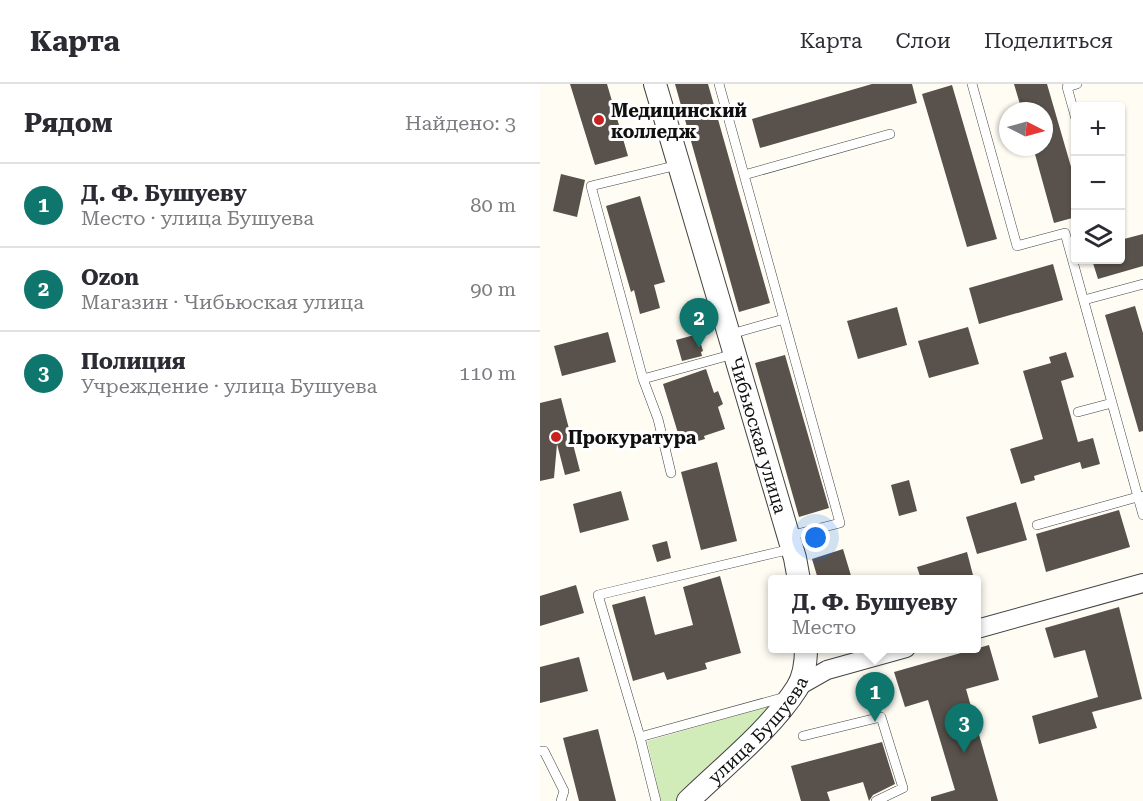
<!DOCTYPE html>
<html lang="ru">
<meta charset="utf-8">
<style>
body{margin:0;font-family:"Roboto Serif",serif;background:#f7f7f7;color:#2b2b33}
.controls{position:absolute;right:18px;top:18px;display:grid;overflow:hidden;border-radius:6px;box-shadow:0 2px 4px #0004}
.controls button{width:54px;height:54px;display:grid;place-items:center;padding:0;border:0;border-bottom:2px solid #e1e1e2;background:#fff;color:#2b2b33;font:30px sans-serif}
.compass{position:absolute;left:459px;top:18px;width:54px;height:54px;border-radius:50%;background:#fff;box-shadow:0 2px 4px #0004;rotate:96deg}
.you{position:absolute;left:276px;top:454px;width:21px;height:21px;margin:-15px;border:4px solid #fff;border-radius:50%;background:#1a73e8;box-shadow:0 0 0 9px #1a73e833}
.badge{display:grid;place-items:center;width:39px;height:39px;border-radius:50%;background:#0f766e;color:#fff;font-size:20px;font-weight:700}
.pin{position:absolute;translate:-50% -50px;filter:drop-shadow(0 2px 3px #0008)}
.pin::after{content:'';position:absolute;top:32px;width:21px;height:18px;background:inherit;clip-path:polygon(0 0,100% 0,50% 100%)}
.popup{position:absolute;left:228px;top:491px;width:213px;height:78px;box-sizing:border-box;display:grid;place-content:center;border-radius:6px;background:#fff;filter:drop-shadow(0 2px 4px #0005);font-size:20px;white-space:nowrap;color:#7c7c81}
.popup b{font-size:22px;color:#2b2b33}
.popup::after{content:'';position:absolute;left:50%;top:100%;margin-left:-12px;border:12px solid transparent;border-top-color:#fff}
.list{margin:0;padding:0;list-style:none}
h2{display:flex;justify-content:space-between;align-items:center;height:78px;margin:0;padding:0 24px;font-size:26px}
h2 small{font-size:20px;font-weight:400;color:#7c7c81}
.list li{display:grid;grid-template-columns:39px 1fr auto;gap:18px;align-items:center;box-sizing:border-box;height:84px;padding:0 24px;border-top:2px solid #e1e1e2}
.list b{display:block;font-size:22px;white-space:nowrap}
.list p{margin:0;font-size:20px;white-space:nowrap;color:#7c7c81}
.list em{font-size:20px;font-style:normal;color:#7c7c81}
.icon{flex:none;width:33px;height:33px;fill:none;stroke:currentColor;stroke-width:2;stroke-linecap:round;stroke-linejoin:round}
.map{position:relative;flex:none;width:603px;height:717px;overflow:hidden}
header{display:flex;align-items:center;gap:36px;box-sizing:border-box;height:84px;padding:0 30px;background:#fff;border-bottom:2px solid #e1e1e2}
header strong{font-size:28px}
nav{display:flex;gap:33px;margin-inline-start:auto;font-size:21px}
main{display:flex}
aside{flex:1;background:#fff}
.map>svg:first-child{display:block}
.green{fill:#d1ecb9}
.building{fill:#59514b}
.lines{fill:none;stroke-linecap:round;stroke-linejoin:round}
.service-casing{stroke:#434343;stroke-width:10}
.minor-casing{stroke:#434343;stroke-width:20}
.tertiary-casing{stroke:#434343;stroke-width:24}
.service{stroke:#fff;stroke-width:9}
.minor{stroke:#fff;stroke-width:18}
.tertiary{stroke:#fff;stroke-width:22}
.poi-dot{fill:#c82120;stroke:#fff;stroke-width:2}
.labels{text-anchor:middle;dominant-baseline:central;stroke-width:6;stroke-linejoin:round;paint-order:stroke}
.poi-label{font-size:18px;font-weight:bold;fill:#101010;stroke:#fff;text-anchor:start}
.street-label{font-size:18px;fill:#101010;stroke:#fff}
</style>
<header>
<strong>Карта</strong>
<nav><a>Карта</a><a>Слои</a><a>Поделиться</a></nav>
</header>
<main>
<aside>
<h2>Рядом<small>Найдено: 3</small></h2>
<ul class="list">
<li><span class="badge">1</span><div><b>Д. Ф. Бушуеву</b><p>Место · улица Бушуева</p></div><em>80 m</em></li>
<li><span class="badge">2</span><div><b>Ozon</b><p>Магазин · Чибьюская улица</p></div><em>90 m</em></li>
<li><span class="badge">3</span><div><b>Полиция</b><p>Учреждение · улица Бушуева</p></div><em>110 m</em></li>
</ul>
</aside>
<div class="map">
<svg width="603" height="717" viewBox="0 0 603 717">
<rect width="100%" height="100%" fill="#fffdf3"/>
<!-- green -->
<path class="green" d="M 233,621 L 139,717 L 121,717 L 107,657 Z"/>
<!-- building -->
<path class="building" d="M 30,0 L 67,0 L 88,72 L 55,81 Z
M 135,0 L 168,0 L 230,219 L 199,228 Z
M 332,0 L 372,0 L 377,19 L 220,64 L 212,35 Z
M 474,0 L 507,0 L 536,100 L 536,133 L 514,139 L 493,63 L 504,63 L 504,27 L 482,27 Z
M 412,1 L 457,155 L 427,163 L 382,10 Z
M 21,90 L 45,96 L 37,133 L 13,127 Z
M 100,112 L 125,198 L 114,201 L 120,224 L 100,230 L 94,206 L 91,208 L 66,122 Z
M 603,150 L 603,182 L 558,195 L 552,176 L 580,176 L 580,156 Z
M 513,180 L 523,216 L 439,240 L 429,204 Z
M 595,222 L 603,249 L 603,347 L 599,348 L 565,231 Z
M 357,223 L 367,261 L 318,275 L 307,237 Z
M 428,243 L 439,280 L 389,294 L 378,257 Z
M 68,248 L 76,278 L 22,292 L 14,262 Z
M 158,250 L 163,267 L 161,268 L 162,272 L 142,277 L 136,256 Z
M 526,268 L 534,293 L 521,297 L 538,358 L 553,354 L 560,380 L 542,385 L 540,378 L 494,392 L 495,396 L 481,400 L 470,365 L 503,355 L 483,287 L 511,279 L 509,273 Z
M 245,271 L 289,424 L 259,433 L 215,279 Z
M 166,285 L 174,309 L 178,307 L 183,320 L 178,323 L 185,345 L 164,352 L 165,355 L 151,359 L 151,356 L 141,359 L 123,300 Z
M 21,314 L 40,387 L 25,391 L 17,360 L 14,394 L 0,397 L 0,319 Z
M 177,378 L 197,457 L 161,466 L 141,388 Z
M 369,396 L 377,427 L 359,432 L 351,401 Z
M 81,407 L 89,436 L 40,449 L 33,420 Z
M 476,418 L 487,456 L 437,470 L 426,433 Z
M 579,426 L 590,463 L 506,488 L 496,450 Z
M 127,457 L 131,474 L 117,478 L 112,461 Z
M 303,465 L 312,495 L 278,495 L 272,475 Z
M 427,468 L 434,495 L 381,495 L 377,483 Z
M 180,492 L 201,569 L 165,579 L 167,585 L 127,596 L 124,588 L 93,597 L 72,521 L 105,512 L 115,551 L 153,541 L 143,503 Z
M 36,501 L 44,529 L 0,542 L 0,512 Z
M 579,523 L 602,615 L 552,628 L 557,644 L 499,660 L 492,632 L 558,613 L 545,566 L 514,574 L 505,544 Z
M 449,561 L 459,596 L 426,605 L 458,717 L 391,717 L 391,713 L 415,706 L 388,616 L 365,623 L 354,588 Z
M 39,573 L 48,607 L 0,619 L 0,583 Z
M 58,645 L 76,717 L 39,717 L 23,654 Z
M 342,658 L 355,700 L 333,711 L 329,717 L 323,698 L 287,708 L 290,717 L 261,717 L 251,682 Z"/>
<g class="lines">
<defs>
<path id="service" d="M 179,0 L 300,439 L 249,452
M 432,0 L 477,162 L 525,149 L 603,431
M 536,35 L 527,3 L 537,0
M 204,91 L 350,50
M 544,216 L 603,200
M 191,250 L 244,235
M 103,295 L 51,102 L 138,81
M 538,328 L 572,319
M 131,389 L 118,335 L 103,295 L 194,270
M 497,441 L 601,412
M 263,652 L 341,633 L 363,704 L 336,717
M 100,653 L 58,511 L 251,465
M 0,667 L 4,667 L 24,707 L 21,717
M 116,717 L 100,653 L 245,613"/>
<path id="minor" d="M 437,545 L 603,499
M 257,603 L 287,586 L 366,564"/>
<g id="tertiary">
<path id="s1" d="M 115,0 L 255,474 L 259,496"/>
<path id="s2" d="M 148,717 C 183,683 231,645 257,604 C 264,593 266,578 266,564"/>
</g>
</defs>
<!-- service casing -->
<use href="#service" class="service-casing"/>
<!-- minor casing -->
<use href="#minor" class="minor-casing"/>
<!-- tertiary casing -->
<use href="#tertiary" class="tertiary-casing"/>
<!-- service -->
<use href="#service" class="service"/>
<!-- minor -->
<use href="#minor" class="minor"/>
<!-- tertiary -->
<use href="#tertiary" class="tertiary"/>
</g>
<!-- markers -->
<g class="poi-dot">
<circle cx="59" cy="36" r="6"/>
<circle cx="16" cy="353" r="6"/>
</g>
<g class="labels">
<!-- poi labels -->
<g class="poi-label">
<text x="71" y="26">Медицинский<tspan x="71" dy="21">колледж</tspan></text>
<text x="28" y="353">Прокуратура</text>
</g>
<!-- street labels -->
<g class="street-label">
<text stroke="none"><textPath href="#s1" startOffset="366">Чибьюская улица</textPath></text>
<text stroke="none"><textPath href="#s2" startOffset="100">улица Бушуева</textPath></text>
</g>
</g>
</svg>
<div class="controls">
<button>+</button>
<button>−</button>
<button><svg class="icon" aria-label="layers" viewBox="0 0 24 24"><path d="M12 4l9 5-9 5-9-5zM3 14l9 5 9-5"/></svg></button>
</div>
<svg class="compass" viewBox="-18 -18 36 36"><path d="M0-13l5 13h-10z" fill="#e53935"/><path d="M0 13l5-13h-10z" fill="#7c7c81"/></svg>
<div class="you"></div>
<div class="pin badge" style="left:335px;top:638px">1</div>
<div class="popup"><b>Д. Ф. Бушуеву</b>Место</div>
<div class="pin badge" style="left:159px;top:264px">2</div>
<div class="pin badge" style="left:424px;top:669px">3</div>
</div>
</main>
